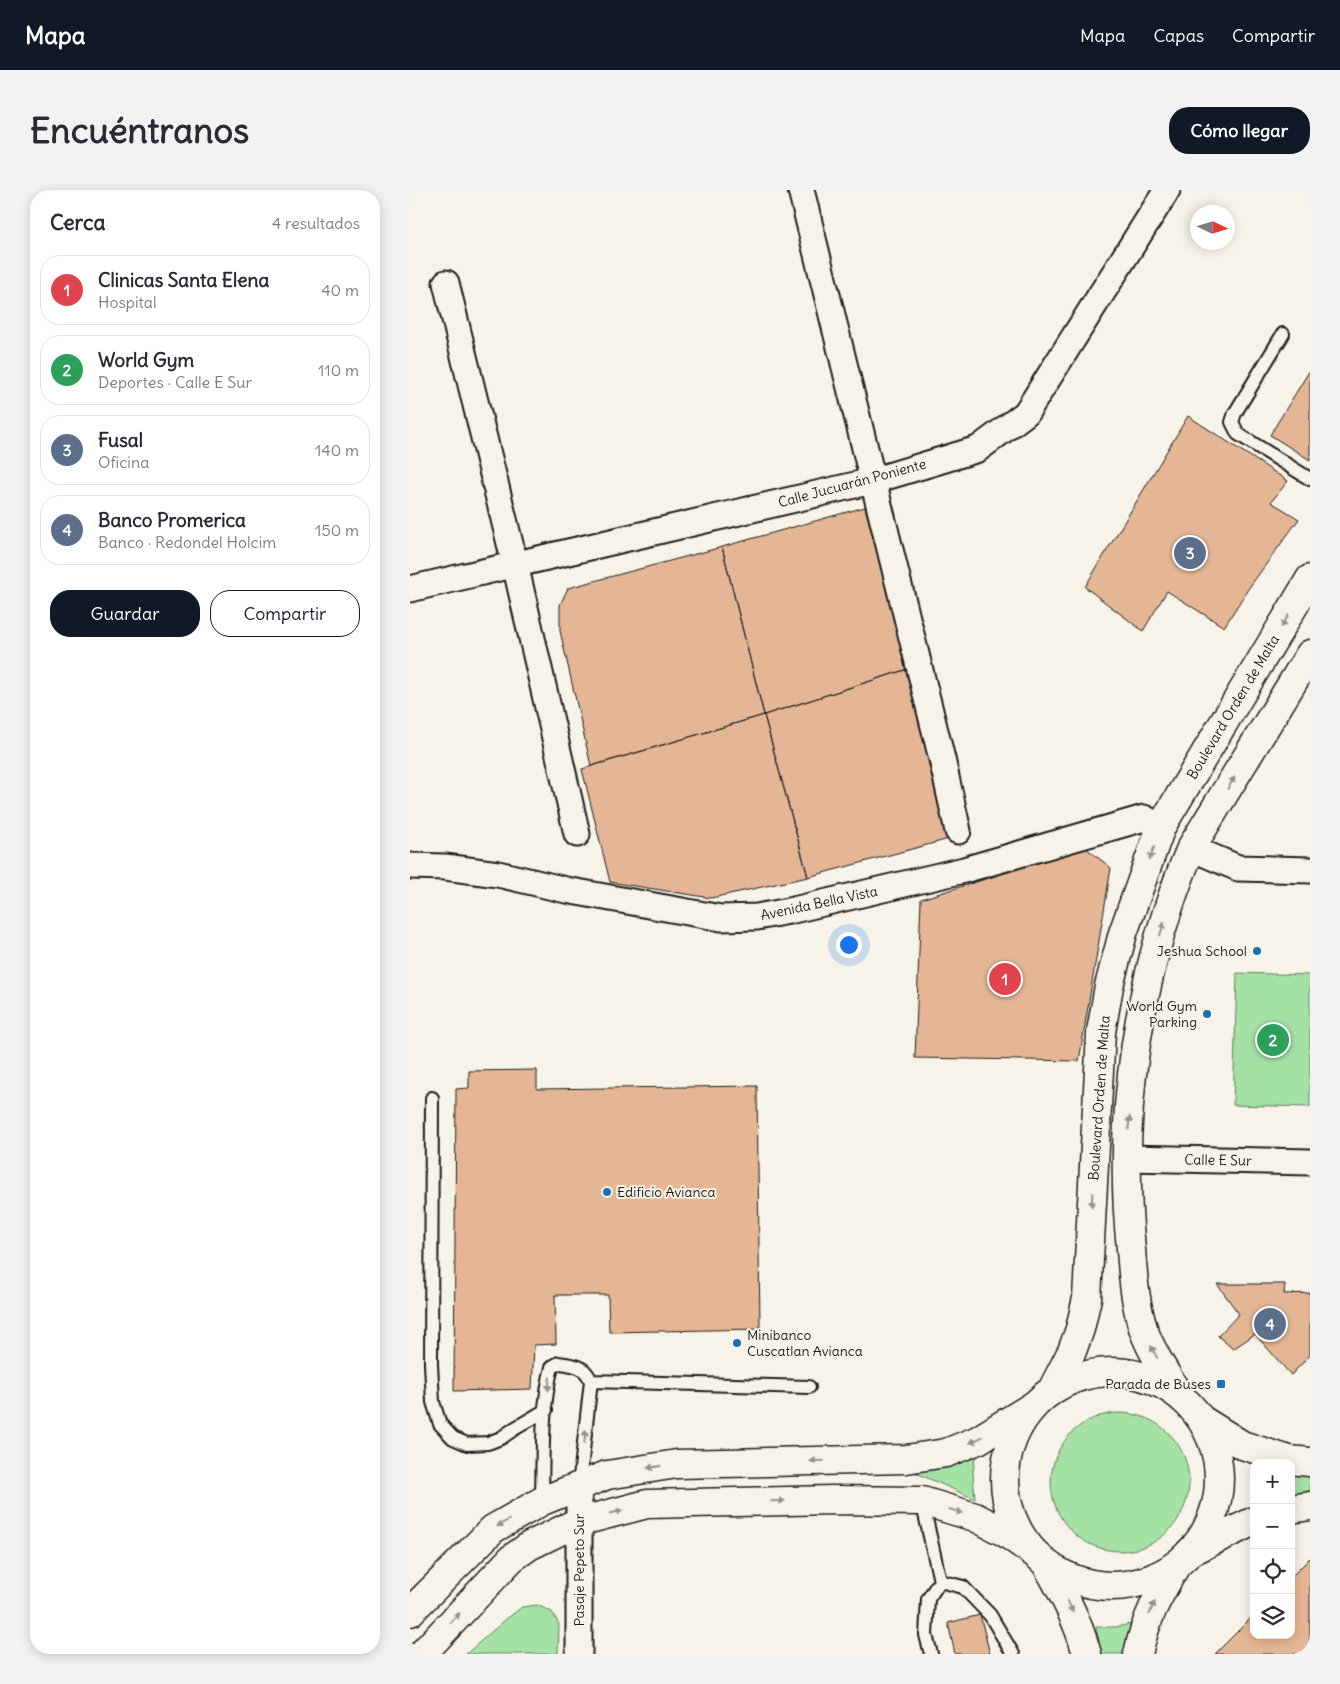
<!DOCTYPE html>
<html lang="es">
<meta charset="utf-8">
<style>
body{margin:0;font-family:Delius,sans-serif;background:#f2f2f3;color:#2b2b33}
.controls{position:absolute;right:15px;bottom:15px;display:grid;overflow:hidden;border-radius:10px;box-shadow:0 2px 12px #0003}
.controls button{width:45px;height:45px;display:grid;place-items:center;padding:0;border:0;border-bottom:1px solid #e1e1e2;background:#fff;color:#2b2b33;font:25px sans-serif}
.compass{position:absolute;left:780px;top:15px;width:45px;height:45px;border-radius:50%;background:#fff;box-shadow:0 2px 12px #0003;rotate:94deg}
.you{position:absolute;left:438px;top:754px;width:18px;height:18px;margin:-12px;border:4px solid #fff;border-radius:50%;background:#1a73e8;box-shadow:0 0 0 8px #1a73e833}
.badge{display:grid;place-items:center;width:32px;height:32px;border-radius:50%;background:#111827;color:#fff;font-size:16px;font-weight:700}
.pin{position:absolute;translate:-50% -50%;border:2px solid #fff;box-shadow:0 1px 5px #0006}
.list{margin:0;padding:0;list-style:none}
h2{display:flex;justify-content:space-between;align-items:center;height:65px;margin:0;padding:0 20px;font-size:21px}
h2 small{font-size:16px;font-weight:400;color:#7c7c81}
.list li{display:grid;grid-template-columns:32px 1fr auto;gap:15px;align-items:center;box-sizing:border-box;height:70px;margin:0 10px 10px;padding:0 10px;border:1px solid #e1e1e2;border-radius:20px}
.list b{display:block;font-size:19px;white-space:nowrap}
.list p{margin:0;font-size:16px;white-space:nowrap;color:#7c7c81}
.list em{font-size:16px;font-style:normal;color:#7c7c81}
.actions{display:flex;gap:10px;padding:15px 20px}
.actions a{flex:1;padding:11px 0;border:1px solid #111827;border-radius:20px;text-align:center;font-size:18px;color:#111827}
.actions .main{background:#111827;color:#fff}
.icon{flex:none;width:28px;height:28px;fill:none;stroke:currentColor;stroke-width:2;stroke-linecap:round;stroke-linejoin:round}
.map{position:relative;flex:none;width:900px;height:1464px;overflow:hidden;border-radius:20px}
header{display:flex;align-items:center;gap:30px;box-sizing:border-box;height:70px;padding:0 25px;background:#111827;color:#fff}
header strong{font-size:24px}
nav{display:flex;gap:28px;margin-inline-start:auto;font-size:18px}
.intro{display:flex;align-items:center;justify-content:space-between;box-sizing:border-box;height:120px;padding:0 30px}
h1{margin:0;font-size:35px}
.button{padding:12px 22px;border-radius:20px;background:#111827;color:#fff;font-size:18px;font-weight:700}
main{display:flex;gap:30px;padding:0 30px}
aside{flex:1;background:#fff;border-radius:20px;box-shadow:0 2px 12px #0003}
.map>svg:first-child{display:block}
.green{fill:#a5e0a5;stroke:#607e60}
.building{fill:#e5b695;stroke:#1c1c1c}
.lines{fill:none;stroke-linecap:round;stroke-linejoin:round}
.lane-casing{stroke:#1c1c1c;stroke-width:16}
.street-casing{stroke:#1c1c1c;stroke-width:29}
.secondary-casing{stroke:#1c1c1c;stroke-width:31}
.highway-casing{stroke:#1c1c1c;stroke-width:31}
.lane{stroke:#f7f3e8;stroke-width:12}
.street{stroke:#f7f3e8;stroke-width:25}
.secondary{stroke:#f7f3e8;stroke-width:28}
.highway{stroke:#f7f3e8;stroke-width:28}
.oneway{fill:#94928c}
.poi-dot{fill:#1f6fb2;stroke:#f7f3e8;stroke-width:2}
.labels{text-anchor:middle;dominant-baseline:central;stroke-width:4;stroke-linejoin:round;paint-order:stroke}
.street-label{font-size:14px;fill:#1c1c1c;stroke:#f7f3e8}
.poi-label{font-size:14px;fill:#1c1c1c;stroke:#f7f3e8;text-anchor:end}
</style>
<header>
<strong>Mapa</strong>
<nav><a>Mapa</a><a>Capas</a><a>Compartir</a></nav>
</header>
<div class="intro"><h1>Encuéntranos</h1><a class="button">Cómo llegar</a></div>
<main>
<aside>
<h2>Cerca<small>4 resultados</small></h2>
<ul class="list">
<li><span class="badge" style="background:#e0444e">1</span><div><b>Clinicas Santa Elena</b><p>Hospital</p></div><em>40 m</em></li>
<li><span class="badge" style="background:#2e9e5b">2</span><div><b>World Gym</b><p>Deportes · Calle E Sur</p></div><em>110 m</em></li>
<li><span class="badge" style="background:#5c6f8a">3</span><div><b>Fusal</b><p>Oficina</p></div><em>140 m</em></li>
<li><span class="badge" style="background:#5c6f8a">4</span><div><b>Banco Promerica</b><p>Banco · Redondel Holcim</p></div><em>150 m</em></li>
</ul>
<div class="actions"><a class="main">Guardar</a><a>Compartir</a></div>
</aside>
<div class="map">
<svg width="900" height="1464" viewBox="0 0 900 1464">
<rect width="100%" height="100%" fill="#f7f3e8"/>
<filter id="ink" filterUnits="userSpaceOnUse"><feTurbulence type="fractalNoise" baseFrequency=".02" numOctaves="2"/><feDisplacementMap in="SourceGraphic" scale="10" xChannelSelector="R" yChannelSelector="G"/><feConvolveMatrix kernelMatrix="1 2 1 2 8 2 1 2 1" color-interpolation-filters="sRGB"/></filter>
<g filter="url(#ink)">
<!-- green -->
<path class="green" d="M 827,783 L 900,785 L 900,917 L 823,915 Z
M641 1292a69 69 0 1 1 138 0a69 69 0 1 1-138 0Z
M 566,1257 L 563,1283 L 565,1309 L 506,1283 Z
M 881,1276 L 900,1279 L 900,1306 L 881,1309 Z
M 127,1415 L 142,1422 L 149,1434 L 148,1464 L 56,1464 L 95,1430 L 112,1417 Z
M 721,1434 L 714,1464 L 691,1464 L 686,1437 L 705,1437 Z"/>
<!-- building -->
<path class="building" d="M 900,180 L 900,270 L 860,245 Z
M 778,226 L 878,291 L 861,312 L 889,329 L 838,399 L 814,437 L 757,401 L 733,441 L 675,397 Z
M 455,317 L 498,479 L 354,525 L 312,357 Z
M 312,357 L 354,525 L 181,576 L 150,441 L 150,415 L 158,398 Z
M 498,479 L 539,649 L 398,687 L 354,525 Z
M 354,525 L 398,687 L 301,708 L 200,692 L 172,579 Z
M 676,658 L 701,678 L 669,871 L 505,868 L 511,709 Z
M 127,880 L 127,899 L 347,896 L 350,1139 L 199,1142 L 198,1105 L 145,1105 L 146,1154 L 124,1155 L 122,1199 L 44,1201 L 46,899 L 59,898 L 59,881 Z
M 807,1094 L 875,1094 L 874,1104 L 900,1103 L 900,1165 L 881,1185 L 845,1144 L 823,1159 L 808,1146 L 829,1124 Z
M 900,1368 L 900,1464 L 805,1464 L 844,1425 L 844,1445 L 881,1445 L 881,1387 Z
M 570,1425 L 580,1464 L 545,1464 L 538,1433 Z"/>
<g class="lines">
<defs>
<path id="lane" d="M 873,144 L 825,223 L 822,232 L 828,244 L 900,289
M 22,908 L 21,1174 L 23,1212 L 30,1234 L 43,1248 L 57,1254 L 78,1253 L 91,1248 L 104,1239 L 136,1220
M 181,1191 L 399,1197
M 132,1311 C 133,1268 131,1218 142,1177 L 149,1173 C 165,1175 175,1176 181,1191 L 169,1296
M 512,1311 L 530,1391 L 518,1409 L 516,1445 L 521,1464
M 530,1391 L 553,1397 L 580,1425 L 603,1464"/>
<path id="street" d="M 391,0 L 532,569 L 548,641
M 36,93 L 105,374 L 167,644
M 0,399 L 462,291 L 568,259 L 616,223 L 757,0
M 781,658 L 828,678 L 900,680
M 0,676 L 35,677 L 88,684 L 156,700 L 311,728 L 347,727 L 379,721 L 554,680 L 734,628 L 751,637
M 717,968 L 900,972
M 169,1464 L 169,1296"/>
<path id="secondary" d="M 792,1230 L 832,1255 L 879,1270 L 900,1272
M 881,1319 L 900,1316
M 780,1362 L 844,1331
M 0,1422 L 83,1339 L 132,1311 L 197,1285 L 267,1274 L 496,1269 L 536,1263 L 568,1250 L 623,1216
M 12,1464 L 101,1369 L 119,1356 L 168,1332 L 237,1314 L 422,1310 L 512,1311 L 565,1327 L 596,1343 L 627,1365"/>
<path id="highway" d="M595 1289a107 107 0 1 1 214 0a107 107 0 1 1-214 0Z
M 642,1200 L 662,1161 L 670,1139 L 677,1108 L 691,842 L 699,796 L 713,743 L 751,637 L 900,389
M 768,1204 C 756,1184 742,1163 734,1141 C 725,1115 723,1086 721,1059 C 707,924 728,783 781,658 L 900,464
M 637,1375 C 654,1405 668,1431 677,1464
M 728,1464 C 736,1427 748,1406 767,1374"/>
</defs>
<!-- lane casing -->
<use href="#lane" class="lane-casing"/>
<!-- street casing -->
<use href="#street" class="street-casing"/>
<!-- secondary casing -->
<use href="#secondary" class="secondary-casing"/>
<!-- highway casing -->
<use href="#highway" class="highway-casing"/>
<!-- lane -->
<use href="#lane" class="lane"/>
<!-- street -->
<use href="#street" class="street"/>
<!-- secondary -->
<use href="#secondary" class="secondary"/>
<!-- highway -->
<use href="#highway" class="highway"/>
</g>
<!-- one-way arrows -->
<defs><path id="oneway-solid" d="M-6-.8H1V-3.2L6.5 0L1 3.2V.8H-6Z" transform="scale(1.25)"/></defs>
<g class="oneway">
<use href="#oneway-solid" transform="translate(875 431) rotate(121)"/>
<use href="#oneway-solid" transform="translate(821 593) rotate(-59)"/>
<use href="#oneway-solid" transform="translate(742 663) rotate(110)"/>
<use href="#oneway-solid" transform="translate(752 739) rotate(-73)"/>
<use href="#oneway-solid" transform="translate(719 933) rotate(-86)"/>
<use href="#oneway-solid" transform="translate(682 1010) rotate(93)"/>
<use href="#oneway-solid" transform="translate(744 1162) rotate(-118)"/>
<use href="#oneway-solid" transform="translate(139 1194) rotate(97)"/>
<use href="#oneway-solid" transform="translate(175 1247) rotate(-83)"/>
<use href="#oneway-solid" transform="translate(566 1250) rotate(154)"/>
<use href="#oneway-solid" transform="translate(407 1271) rotate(179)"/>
<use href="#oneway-solid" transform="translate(244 1277) rotate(171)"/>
<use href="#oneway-solid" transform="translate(368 1311) rotate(-1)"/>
<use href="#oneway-solid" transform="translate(546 1321) rotate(16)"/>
<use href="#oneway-solid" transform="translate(206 1322) rotate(-14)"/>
<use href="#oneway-solid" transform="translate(93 1333) rotate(150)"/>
<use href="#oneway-solid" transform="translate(660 1416) rotate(66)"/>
<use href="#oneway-solid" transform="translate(742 1418) rotate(-67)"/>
<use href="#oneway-solid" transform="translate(45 1428) rotate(-47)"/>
</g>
</g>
<!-- markers -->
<g class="poi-dot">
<circle cx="847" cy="761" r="5"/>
<circle cx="797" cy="824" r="5"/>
<circle cx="197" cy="1002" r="5"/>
<circle cx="327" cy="1153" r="5"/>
<rect x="806" y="1189" width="10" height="10" rx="2.5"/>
</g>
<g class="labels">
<!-- street labels -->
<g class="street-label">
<text transform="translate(442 293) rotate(-15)">Calle Jucuarán Poniente</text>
<text transform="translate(823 517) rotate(-59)">Boulevard Orden de Malta</text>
<text transform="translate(409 713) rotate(-12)">Avenida Bella Vista</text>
<text transform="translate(689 908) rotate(-86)">Boulevard Orden de Malta</text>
<text transform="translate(808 970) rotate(1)">Calle E Sur</text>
<text transform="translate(169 1380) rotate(-90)">Pasaje Pepeto Sur</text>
</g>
<!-- poi labels -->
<g class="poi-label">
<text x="837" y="761">Jeshua School</text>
<text x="787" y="816">World Gym<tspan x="787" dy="16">Parking</tspan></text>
<text x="207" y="1002" text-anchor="start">Edificio Avianca</text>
<text x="337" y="1145" text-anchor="start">Minibanco<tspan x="337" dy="16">Cuscatlan Avianca</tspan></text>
<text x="801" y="1194">Parada de Buses</text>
</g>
</g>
</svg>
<div class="controls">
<button>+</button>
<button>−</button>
<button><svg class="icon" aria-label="locate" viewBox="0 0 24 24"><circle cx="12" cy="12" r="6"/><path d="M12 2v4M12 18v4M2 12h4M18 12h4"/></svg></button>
<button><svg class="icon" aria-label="layers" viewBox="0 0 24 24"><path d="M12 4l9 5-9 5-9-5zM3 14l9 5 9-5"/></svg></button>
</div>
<svg class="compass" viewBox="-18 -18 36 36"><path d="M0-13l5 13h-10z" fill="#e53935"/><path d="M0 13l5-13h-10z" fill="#7c7c81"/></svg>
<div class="you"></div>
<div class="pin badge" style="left:595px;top:789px;background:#e0444e">1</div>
<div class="pin badge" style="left:863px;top:850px;background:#2e9e5b">2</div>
<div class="pin badge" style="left:780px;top:363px;background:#5c6f8a">3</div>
<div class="pin badge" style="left:860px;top:1134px;background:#5c6f8a">4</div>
</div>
</main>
